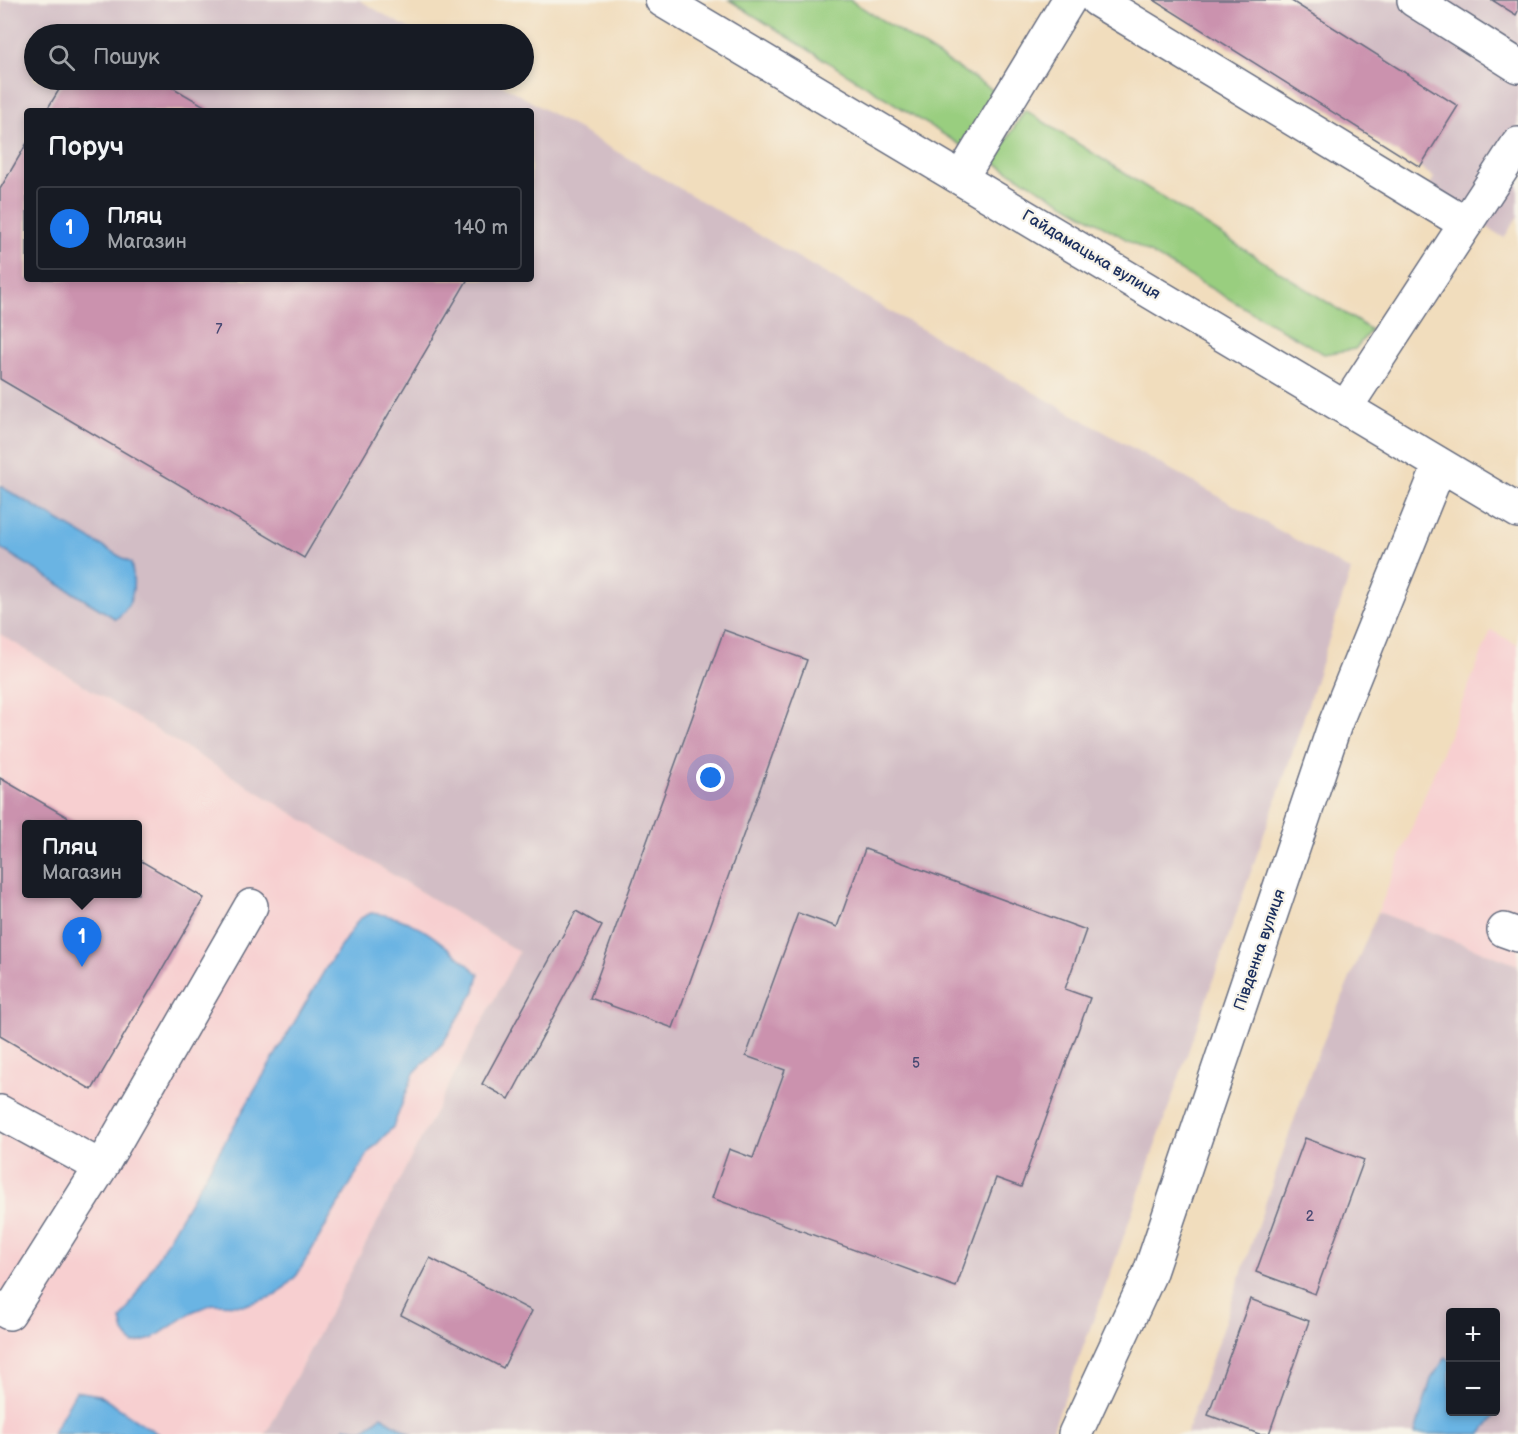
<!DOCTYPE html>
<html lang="uk">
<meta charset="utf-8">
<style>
body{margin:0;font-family:"Balsamiq Sans",sans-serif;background:#242831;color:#f1f3f6}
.controls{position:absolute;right:18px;bottom:18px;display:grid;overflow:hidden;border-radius:6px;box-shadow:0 3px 9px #0003}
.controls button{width:54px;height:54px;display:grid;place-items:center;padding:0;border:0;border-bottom:2px solid #363941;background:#171b24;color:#f1f3f6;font:30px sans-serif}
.you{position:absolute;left:711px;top:778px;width:21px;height:21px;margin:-15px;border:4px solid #fff;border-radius:50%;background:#1a73e8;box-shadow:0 0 0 9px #1a73e833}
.badge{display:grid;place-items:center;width:39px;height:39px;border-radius:50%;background:#1a73e8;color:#fff;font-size:20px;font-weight:700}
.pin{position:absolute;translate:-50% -50px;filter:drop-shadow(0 2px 3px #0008)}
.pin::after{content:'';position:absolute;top:32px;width:21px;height:18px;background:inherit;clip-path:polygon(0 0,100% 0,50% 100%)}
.popup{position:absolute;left:22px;top:820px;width:120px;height:78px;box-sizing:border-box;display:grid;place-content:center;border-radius:6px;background:#171b24;filter:drop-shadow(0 2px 4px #0005);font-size:20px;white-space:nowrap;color:#9ea1a6}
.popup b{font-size:22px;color:#f1f3f6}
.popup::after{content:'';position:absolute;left:50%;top:100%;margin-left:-12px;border:12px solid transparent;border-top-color:#171b24}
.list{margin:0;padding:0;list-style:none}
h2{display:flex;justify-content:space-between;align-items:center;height:78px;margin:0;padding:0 24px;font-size:26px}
h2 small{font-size:20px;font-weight:400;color:#9ea1a6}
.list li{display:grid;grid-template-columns:39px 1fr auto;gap:18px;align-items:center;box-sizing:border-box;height:84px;margin:0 12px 12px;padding:0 12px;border:2px solid #363941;border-radius:6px}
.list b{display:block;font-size:22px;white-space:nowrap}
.list p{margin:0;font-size:20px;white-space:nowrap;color:#9ea1a6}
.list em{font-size:20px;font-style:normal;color:#9ea1a6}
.icon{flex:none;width:33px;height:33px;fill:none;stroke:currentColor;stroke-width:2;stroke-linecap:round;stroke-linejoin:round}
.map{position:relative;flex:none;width:1518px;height:1434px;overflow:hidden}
.search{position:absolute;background:#171b24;box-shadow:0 3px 9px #0003;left:24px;top:24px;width:510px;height:66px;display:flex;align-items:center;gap:15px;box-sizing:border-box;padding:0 21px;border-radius:33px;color:#9ea1a6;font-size:22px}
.panel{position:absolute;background:#171b24;box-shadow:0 3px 9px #0003;left:24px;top:108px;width:510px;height:174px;border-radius:6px}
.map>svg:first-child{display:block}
.built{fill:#f7cfd0;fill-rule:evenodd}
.industrial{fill:#d2bdc5;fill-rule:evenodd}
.green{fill:#99ce7f;stroke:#5a7e6e;stroke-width:1.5}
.water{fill:#6bb4e3;stroke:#4372a0;stroke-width:1.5}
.building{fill:#cb92ae}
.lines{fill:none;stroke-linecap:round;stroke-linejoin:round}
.minor-casing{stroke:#666c7f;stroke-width:36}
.minor{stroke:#fff;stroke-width:33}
.labels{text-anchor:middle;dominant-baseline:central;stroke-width:4.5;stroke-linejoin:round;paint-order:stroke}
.number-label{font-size:14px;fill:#474872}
.street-label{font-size:16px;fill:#1b2f5e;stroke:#f7f3e8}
</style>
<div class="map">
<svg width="1518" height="1434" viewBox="0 0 1518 1434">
<rect width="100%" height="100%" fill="#f7f3e8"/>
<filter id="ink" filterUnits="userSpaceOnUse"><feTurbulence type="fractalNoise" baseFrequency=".0167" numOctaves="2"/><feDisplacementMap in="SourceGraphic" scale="12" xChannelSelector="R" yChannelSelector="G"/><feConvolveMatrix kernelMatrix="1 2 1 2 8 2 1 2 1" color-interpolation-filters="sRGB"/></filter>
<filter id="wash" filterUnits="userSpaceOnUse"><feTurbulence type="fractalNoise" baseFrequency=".008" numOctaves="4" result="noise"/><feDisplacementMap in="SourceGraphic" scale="24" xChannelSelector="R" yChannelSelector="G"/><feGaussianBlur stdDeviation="1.35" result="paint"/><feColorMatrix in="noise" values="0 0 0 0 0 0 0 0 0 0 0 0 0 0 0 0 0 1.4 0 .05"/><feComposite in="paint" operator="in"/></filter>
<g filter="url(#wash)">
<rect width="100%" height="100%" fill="#f1ddbd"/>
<!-- built -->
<path class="built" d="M 1491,630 L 1518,645 L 1518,965 L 1378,912 Z
M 0,634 L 519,952 L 266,1434 L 0,1434 ZM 26,824 L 138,824 L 138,894 L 26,894 Z"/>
<!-- industrial -->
<path class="industrial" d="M 1,0 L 359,0 L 418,34 L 34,34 L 34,80 L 494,80 L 893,313 L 1351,571 L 1291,757 L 1114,1264 L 1051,1434 L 266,1434 L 519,952 L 0,634 ZM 27,111 L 531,111 L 531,279 L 27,279 Z
M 1154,0 L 1518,0 L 1518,216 L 1504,238 L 1427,189 L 1434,178 L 1420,167 Z
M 1378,912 L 1518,965 L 1518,1434 L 1186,1434 L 1312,1068 ZM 1450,1312 L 1496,1312 L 1496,1412 L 1450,1412 Z"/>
<!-- green -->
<path class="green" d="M 729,0 L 850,0 L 996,92 L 962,146 Z
M 1025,110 L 1371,330 L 1355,349 L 1324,354 L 993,162 Z"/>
<!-- water -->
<path class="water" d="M 0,486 L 131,563 C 136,584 134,605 116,619 L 0,548 Z
M 371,913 C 419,917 444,945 479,974 L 475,991 L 443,1043 L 414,1073 L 393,1127 L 369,1152 L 297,1275 L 277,1295 L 245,1305 L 213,1304 L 194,1311 L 152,1339 L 133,1344 L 124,1332 L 121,1320 L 326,968 L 359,919 Z
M 1446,1357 L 1450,1360 L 1450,1412 L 1495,1412 L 1495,1416 L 1481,1434 L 1415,1434 L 1431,1379 Z
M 76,1391 L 99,1395 L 158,1434 L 52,1434 Z
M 381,1416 L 411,1434 L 343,1434 L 345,1427 L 364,1430 Z"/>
<g id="blocks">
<!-- building -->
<path class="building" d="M 1154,0 L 1290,0 L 1458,106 L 1420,167 Z
M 1492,0 L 1518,0 L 1518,11 L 1516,15 Z
M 65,80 L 160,80 L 213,111 L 46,111 Z
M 27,143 L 27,279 L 468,279 L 304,558 L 0,379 L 0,189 Z
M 724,630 L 807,660 L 673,1028 L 590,998 Z
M 0,778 L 79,824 L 26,824 L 26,894 L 138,894 L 138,859 L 204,898 L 92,1090 L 0,1036 Z
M 865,849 L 1086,930 L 1065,989 L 1090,998 L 1021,1187 L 996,1178 L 956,1287 L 712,1198 L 729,1149 L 753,1158 L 785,1070 L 746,1056 L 798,913 L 837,927 Z
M 576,911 L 602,926 L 509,1099 L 482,1084 Z
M 1305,1138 L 1364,1160 L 1315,1294 L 1256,1272 Z
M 430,1258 L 532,1311 L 503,1368 L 401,1315 Z
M 1250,1299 L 1309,1321 L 1269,1434 L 1259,1434 L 1208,1415 Z"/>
</g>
</g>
<g filter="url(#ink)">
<use href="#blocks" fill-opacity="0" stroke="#666c7f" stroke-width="1.5"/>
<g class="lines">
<defs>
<path id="minor" d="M 662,0 L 1518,511
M 1097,0 L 1466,224
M 1414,0 L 1518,66
M 961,178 L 1069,0
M 1346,407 L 1518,144
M 1504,930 L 1518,935
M 0,1112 L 101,1167
M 0,1308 L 9,1313 L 101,1167 L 251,906
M 1075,1434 L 1149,1275 L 1335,724 L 1440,465"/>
</defs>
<!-- minor casing -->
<use href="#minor" class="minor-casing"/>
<!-- minor -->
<use href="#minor" class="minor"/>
</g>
</g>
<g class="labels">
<!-- number labels -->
<g class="number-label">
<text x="219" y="329">7</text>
<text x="916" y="1063">5</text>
<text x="1310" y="1216">2</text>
</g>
<!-- street labels -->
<g class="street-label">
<text transform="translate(1091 255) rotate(31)">Гайдамацька вулиця</text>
<text transform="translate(1260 950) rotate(-71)">Південна вулиця</text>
</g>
</g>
</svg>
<div class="controls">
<button>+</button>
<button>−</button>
</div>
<div class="you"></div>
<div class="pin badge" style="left:82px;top:967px">1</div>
<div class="popup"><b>Пляц</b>Магазин</div>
<div class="search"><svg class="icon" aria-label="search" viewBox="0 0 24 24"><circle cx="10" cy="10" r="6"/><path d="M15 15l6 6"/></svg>Пошук</div>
<section class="panel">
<h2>Поруч<small></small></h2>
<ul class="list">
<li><span class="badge">1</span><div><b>Пляц</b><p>Магазин</p></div><em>140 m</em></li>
</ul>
</section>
</div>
